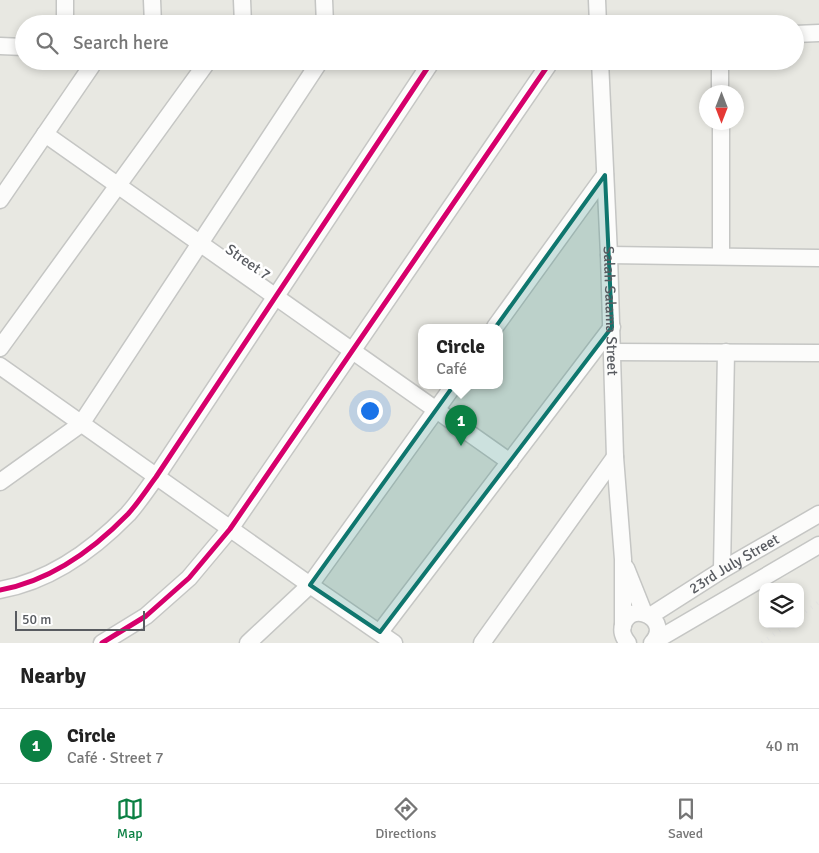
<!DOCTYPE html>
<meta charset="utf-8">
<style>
body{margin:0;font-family:Signika,sans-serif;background:#f6f6f6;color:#222}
.controls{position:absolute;right:15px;bottom:15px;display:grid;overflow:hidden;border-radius:10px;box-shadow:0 2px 8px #0003}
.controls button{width:45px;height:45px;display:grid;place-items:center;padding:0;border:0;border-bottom:1px solid #e0e0e0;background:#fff;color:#222;font:25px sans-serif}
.compass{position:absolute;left:699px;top:85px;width:45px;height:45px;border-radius:50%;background:#fff;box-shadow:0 2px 8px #0003;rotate:180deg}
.scale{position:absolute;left:15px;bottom:12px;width:130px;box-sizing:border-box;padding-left:5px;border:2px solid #585b60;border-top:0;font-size:14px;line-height:18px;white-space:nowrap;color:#585b60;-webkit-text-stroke:4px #fff;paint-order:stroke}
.you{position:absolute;left:369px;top:410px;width:18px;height:18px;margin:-12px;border:4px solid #fff;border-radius:50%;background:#1a73e8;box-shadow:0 0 0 8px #1a73e833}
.badge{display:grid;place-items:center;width:32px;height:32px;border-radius:50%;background:#0b8043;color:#fff;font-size:16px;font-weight:700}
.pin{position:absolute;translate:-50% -41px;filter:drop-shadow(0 1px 2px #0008)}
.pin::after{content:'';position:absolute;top:26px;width:18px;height:15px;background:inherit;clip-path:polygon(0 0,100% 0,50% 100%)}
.popup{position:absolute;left:418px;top:324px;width:85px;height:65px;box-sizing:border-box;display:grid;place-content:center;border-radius:10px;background:#fff;filter:drop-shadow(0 1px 4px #0005);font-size:16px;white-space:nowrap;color:#767676}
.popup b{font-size:19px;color:#222}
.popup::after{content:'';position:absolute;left:50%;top:100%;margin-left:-10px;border:10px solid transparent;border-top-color:#fff}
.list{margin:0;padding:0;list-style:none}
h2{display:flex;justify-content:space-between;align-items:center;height:65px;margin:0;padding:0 20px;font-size:21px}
h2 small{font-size:16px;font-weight:400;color:#767676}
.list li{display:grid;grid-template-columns:32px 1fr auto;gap:15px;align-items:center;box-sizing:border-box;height:75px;padding:0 20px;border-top:1px solid #e0e0e0}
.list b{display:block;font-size:19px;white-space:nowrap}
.list p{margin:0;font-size:16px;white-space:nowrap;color:#767676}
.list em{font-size:16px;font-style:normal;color:#767676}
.icon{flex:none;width:28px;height:28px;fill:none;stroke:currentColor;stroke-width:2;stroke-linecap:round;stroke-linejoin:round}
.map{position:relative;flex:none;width:819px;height:643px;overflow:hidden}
.search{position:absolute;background:#fff;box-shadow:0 2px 8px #0003;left:15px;right:15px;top:15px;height:55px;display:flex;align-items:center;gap:12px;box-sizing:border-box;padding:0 18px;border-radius:28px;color:#767676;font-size:19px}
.sheet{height:140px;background:#fff}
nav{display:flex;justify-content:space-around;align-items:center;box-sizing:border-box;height:70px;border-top:1px solid #e0e0e0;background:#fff;font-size:14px;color:#767676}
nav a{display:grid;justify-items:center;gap:2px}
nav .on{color:#0b8043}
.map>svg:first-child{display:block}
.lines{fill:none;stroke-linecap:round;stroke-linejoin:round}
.street-casing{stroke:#c5c6c4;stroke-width:19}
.street{stroke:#fcfcfb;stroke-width:16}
.rail{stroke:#e2e2e1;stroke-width:4;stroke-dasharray:1 6;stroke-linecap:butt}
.cycleway-casing{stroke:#fff;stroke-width:8}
.cycleway{stroke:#d6006c;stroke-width:5}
.marked{fill:#0f766e;fill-opacity:0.2;stroke:#0f766e;stroke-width:4;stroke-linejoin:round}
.labels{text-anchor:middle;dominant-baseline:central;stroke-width:5;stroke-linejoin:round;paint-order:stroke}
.street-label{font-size:15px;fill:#585b60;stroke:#fff}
</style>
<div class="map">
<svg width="819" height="643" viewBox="0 0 819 643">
<rect width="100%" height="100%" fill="#e8e8e2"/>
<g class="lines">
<defs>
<g id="street">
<path d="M 65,0 L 65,24"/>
<path d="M 152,0 L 153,24"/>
<path d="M 242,0 L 243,24"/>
<path d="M 324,0 L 325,24"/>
<path d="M 597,0 L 598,24"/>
<path d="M 795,34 L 819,33"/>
<path d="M 0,46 L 24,47"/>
<path id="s1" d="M 600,61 L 609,255 L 615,457 L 623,559 L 623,626"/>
<path d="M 720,61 L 720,92"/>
<path d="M 721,122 L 721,256"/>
<path d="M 45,134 L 510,462"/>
<path d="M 0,200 L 95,61"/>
<path d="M 609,255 L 819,258"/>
<path d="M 495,327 L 605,175"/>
<path d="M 0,348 L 208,61"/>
<path d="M 612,352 L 819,353"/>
<path d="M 0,366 L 310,585 L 394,643"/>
<path d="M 0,482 L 81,424 L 320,61"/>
<path d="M 626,568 L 644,613"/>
<path d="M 722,570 L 726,352"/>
<path d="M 0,590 C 50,581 93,550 128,514 C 138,503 147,489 156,477 L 432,61"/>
<path id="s2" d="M 650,616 L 722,570 L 819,514"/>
<path d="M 380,632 L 612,327"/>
<path d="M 655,641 L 819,545"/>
<path d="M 102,643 L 146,616 L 189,578 L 230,529 L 551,61"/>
<path d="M 248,643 L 310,585 L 454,385"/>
<path d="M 482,643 L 615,457"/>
<path d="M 628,643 C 623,637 621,632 623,625 C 632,598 673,621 652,643"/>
</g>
</defs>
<!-- street casing -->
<use href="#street" class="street-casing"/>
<!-- street -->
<use href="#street" class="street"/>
<!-- rail -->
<path class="rail" d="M 800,616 L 819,602
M 762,643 L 788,624"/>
<defs>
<path id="cycleway" d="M 0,590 C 50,581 93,550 128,514 C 138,503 147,489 156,477 L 432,61
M 102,643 L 146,616 L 189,578 L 230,529 L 551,61"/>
</defs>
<!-- cycleway casing -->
<use href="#cycleway" class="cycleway-casing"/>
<!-- cycleway -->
<use href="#cycleway" class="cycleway"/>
</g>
<!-- marked area -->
<path class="marked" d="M 605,175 L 612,327 L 380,632 L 310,585 Z"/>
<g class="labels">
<!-- street labels -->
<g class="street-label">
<text transform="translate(248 262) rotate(35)">Street 7</text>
<text stroke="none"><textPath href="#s1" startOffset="250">Salah Salama Street</textPath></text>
<text stroke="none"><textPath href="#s2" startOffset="99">23rd July Street</textPath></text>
</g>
</g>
</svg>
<div class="controls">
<button><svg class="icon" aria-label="layers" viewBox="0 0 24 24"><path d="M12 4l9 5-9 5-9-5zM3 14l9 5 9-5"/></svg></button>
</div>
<svg class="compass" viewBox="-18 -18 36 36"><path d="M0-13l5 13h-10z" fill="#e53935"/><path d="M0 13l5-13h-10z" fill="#767676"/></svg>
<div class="scale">50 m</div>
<div class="you"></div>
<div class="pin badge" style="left:461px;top:446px">1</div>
<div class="popup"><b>Circle</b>Café</div>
<div class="search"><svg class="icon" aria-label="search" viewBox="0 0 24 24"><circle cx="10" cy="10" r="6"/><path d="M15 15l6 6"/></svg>Search here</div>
</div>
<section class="sheet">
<h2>Nearby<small></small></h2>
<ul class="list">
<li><span class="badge">1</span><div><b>Circle</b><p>Café · Street 7</p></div><em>40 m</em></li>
</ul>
</section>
<nav>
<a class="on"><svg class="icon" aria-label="map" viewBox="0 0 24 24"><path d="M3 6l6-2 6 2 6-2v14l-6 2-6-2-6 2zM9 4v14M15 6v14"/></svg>Map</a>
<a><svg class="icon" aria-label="directions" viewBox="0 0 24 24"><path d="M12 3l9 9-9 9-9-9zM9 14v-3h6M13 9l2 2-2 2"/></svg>Directions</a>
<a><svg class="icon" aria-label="saved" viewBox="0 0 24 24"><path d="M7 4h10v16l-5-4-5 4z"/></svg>Saved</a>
</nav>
